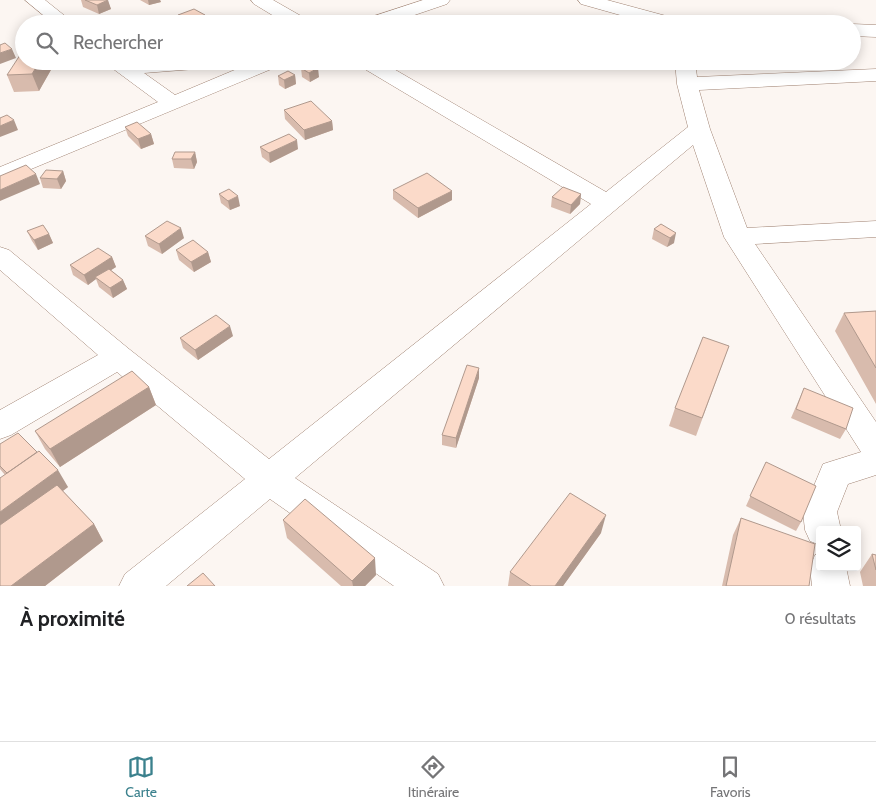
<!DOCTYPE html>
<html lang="fr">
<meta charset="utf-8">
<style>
body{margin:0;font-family:Cabin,sans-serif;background:#f6f6f6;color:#202124}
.controls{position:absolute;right:15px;bottom:15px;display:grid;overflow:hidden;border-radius:5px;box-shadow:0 2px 12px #0003}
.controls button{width:45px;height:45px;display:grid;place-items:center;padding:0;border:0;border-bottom:1px solid #e0e0e0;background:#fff;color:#202124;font:25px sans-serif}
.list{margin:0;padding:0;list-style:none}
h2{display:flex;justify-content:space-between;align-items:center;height:65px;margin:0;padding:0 20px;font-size:21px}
h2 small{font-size:16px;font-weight:400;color:#757577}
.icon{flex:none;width:28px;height:28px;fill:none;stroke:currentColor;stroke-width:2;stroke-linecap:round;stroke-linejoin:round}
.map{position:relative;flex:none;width:876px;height:586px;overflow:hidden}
.search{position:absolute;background:#fff;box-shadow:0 2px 12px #0003;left:15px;right:15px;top:15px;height:55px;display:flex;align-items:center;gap:12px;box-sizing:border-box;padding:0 18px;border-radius:28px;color:#757577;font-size:19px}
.sheet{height:155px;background:#fff}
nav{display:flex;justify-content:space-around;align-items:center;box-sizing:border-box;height:70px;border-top:1px solid #e0e0e0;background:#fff;font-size:14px;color:#757577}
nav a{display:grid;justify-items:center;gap:2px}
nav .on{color:#3b818d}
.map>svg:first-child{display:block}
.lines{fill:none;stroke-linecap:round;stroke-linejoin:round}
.street-casing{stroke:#a08373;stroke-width:1}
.street{fill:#fff;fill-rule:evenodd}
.wall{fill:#d8bbad}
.shaded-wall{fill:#b0998d}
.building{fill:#fbdac9;stroke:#b0998d}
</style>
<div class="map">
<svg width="876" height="586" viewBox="0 0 876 586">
<rect width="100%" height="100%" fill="#fcf6f2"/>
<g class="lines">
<defs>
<path id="street" d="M 25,0 L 45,0 L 75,24 L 54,24 Z
M 251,0 L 273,0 L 308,20 L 310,24 L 287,24 L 254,4 Z
M 423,0 L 450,0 L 447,4 L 388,24 L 360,24 L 362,20 Z
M 578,0 L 607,0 L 681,20 L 683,24 L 652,24 L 581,4 Z
M 852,24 L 876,25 L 876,37 L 852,36 Z
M 111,61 L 230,61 L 227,65 L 220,67 L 144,73 L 175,95 L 256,61 L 284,61 L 281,65 L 0,182 L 0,167 L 158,102 L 112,68 L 109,64 Z
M 355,61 L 380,61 L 606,192 L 688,127 L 677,84 L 675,61 L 695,61 L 697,77 L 876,69 L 876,81 L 699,90 L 710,129 L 747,228 L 876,221 L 876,237 L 755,244 L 876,422 L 876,475 L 848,484 L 837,512 L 841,530 L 820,530 L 820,545 L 810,541 L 805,530 L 803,512 L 823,464 L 861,452 L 724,237 L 693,145 L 295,478 L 438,574 L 444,586 L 394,586 L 270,499 L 166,586 L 119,586 L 125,574 L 245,479 L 117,372 L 11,435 L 0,439 L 0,410 L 98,355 L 0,270 L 0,247 L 9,250 L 129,349 L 269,459 L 591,204 L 358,65 Z
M 820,553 L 820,567 L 846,567 L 850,586 L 812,586 L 810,567 L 815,555 Z"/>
</defs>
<!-- street casing -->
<use href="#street" class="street-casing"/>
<!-- street -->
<use href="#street" class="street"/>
</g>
<!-- wall -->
<path class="wall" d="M 81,0 L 107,0 L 111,9 L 99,14 L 83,7 Z
M 140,0 L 160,0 L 161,2 L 149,5 Z
M 178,15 L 205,15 L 207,23 L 180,24 Z
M 24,61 L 56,61 L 39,91 L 14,92 L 7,75 Z
M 301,68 L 319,77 L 310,82 L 302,77 Z
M 295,75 L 296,84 L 285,89 L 279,85 L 278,76 Z
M 284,110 L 332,121 L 333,130 L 305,140 L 285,119 Z
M 125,127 L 151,134 L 154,144 L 141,149 L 128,136 Z
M 260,147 L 298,149 L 270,163 L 262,157 Z
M 195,152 L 197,162 L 194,169 L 174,168 L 172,159 Z
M 63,171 L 66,181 L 61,189 L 43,188 L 40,178 Z
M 393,190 L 452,191 L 452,200 L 418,218 L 393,199 Z
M 219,194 L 240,206 L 230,210 L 221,203 Z
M 581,194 L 580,204 L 570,214 L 551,207 L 552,197 Z
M 661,224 L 674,243 L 667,247 L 652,239 L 654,229 Z
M 27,231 L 49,234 L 53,243 L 38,250 L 32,241 Z
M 145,236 L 184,238 L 162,254 L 148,246 Z
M 176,250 L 208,252 L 211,262 L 194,272 L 179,260 Z
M 112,257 L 116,267 L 111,270 L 123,280 L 127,289 L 113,298 L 99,287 L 96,279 L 88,285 L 73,275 L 70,265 Z
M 876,311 L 876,404 L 835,331 L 844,313 Z
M 233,336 L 198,360 L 183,348 L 180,338 Z
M 729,346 L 696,436 L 669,426 L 675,408 Z
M 479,368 L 479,378 L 456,448 L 442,445 L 442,435 Z
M 149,387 L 156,405 L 60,467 L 45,449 L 35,431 Z
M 804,388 L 846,429 L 840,439 L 791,418 Z
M 0,444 L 68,487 L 63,491 L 94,524 L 103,541 L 45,586 L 0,586 L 5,475 L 0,469 Z
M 766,462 L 801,522 L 796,531 L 746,506 Z
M 741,518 L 809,586 L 722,586 L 733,535 Z
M 283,520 L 376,575 L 365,586 L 341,586 L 287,538 Z
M 601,533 L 563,586 L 508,586 L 510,572 Z
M 872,554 L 876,555 L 876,586 L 863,586 L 860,572 Z"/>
<!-- shaded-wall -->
<path class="shaded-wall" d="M 108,0 L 111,9 L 99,14 L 97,5 Z
M 148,0 L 160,0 L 161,2 L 149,5 Z
M 205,15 L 207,23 L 190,24 L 190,21 Z
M 12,49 L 16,58 L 0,64 L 0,53 Z
M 40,61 L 56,61 L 39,91 L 32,74 Z
M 318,68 L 319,77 L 310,82 L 309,73 Z
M 295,75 L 296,84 L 285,89 L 284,80 Z
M 14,120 L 18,130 L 0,137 L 0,126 Z
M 332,121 L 333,130 L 305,140 L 304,130 Z
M 151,134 L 154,144 L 141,149 L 138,139 Z
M 297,140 L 298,149 L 270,163 L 269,153 Z
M 195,152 L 197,162 L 194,169 L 191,159 Z
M 63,171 L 66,181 L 61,189 L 57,179 Z
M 36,174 L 40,184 L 0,201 L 0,190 Z
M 452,191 L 452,200 L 418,218 L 418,208 Z
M 581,194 L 580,204 L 570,214 L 571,205 Z
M 238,196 L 240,206 L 230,210 L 228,201 Z
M 181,228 L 184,238 L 162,254 L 159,244 Z
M 676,233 L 674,243 L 667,247 L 670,238 Z
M 49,234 L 53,243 L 38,250 L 34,240 Z
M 208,252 L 211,262 L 194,272 L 191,262 Z
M 112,257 L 116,267 L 97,279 L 95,277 L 96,279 L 88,285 L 84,275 Z
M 123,280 L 127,289 L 113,298 L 110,288 Z
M 230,326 L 233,336 L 198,360 L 195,350 Z
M 479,368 L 479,378 L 456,448 L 456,438 Z
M 149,387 L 156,405 L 60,467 L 50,449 Z
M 58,470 L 68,487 L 0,538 L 0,512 Z
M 606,515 L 601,533 L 563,586 L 555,586 Z
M 94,524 L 103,541 L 45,586 L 11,586 Z
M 375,558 L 376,575 L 365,586 L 353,586 L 352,581 Z"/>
<!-- building -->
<path class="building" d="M 85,0 L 108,0 L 97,5 Z
M 194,9 L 205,15 L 190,21 L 178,15 Z
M 230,17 L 240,24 L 210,24 Z
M 5,43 L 12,49 L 0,53 L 0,45 Z
M 24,49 L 24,61 L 40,61 L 32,74 L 7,75 Z
M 311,64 L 318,68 L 309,73 L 301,68 Z
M 288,71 L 295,75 L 284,80 L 278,76 Z
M 311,101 L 332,121 L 304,130 L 284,110 Z
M 7,115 L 14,120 L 0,126 L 0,118 Z
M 137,122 L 151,134 L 138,139 L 125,127 Z
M 289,134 L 297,140 L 269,153 L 260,147 Z
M 175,152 L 195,152 L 191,159 L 172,159 Z
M 26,165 L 36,174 L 0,190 L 0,176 Z
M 46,170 L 63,171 L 57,179 L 40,178 Z
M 427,173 L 452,191 L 418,208 L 393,190 Z
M 563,187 L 581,194 L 571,205 L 552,197 Z
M 229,189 L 238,196 L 228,201 L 219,194 Z
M 167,221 L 181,228 L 159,244 L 145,236 Z
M 661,224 L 676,233 L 670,238 L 654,229 Z
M 43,225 L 49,234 L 34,240 L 27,231 Z
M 193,240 L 208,252 L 191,262 L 176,250 Z
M 98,248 L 112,257 L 84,275 L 70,265 Z
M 109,269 L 123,280 L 110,288 L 95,277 Z
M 876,311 L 876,368 L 844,313 Z
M 216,315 L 230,326 L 195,350 L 180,338 Z
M 703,337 L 729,346 L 702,418 L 675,408 Z
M 467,365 L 479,368 L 456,438 L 442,435 Z
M 132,371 L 149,387 L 50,449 L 35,431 Z
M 804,388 L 853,408 L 846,429 L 796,409 Z
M 18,433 L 37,452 L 7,473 L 0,466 L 0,444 Z
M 39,451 L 58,470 L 0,512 L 0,478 Z
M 766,462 L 816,486 L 801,522 L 750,496 Z
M 57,485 L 94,524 L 11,586 L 0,586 L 0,525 Z
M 570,493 L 606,515 L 555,586 L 531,586 L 510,572 Z
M 305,499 L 375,558 L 352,581 L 283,520 Z
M 741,518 L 815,544 L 809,586 L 726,586 Z
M 872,554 L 876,555 L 876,570 Z
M 203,573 L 215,586 L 187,586 Z"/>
</svg>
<div class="controls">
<button><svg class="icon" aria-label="layers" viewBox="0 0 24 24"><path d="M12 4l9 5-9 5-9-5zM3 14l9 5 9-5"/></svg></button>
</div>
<div class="search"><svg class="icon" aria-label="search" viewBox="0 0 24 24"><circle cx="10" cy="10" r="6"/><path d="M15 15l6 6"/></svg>Rechercher</div>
</div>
<section class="sheet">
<h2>À proximité<small>0 résultats</small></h2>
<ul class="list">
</ul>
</section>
<nav>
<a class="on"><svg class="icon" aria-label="map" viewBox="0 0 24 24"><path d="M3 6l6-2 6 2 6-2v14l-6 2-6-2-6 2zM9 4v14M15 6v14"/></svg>Carte</a>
<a><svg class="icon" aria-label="directions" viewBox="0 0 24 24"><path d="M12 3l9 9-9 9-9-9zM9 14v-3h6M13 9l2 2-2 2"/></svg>Itinéraire</a>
<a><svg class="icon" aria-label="saved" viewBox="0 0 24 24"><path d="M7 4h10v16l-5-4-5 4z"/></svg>Favoris</a>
</nav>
